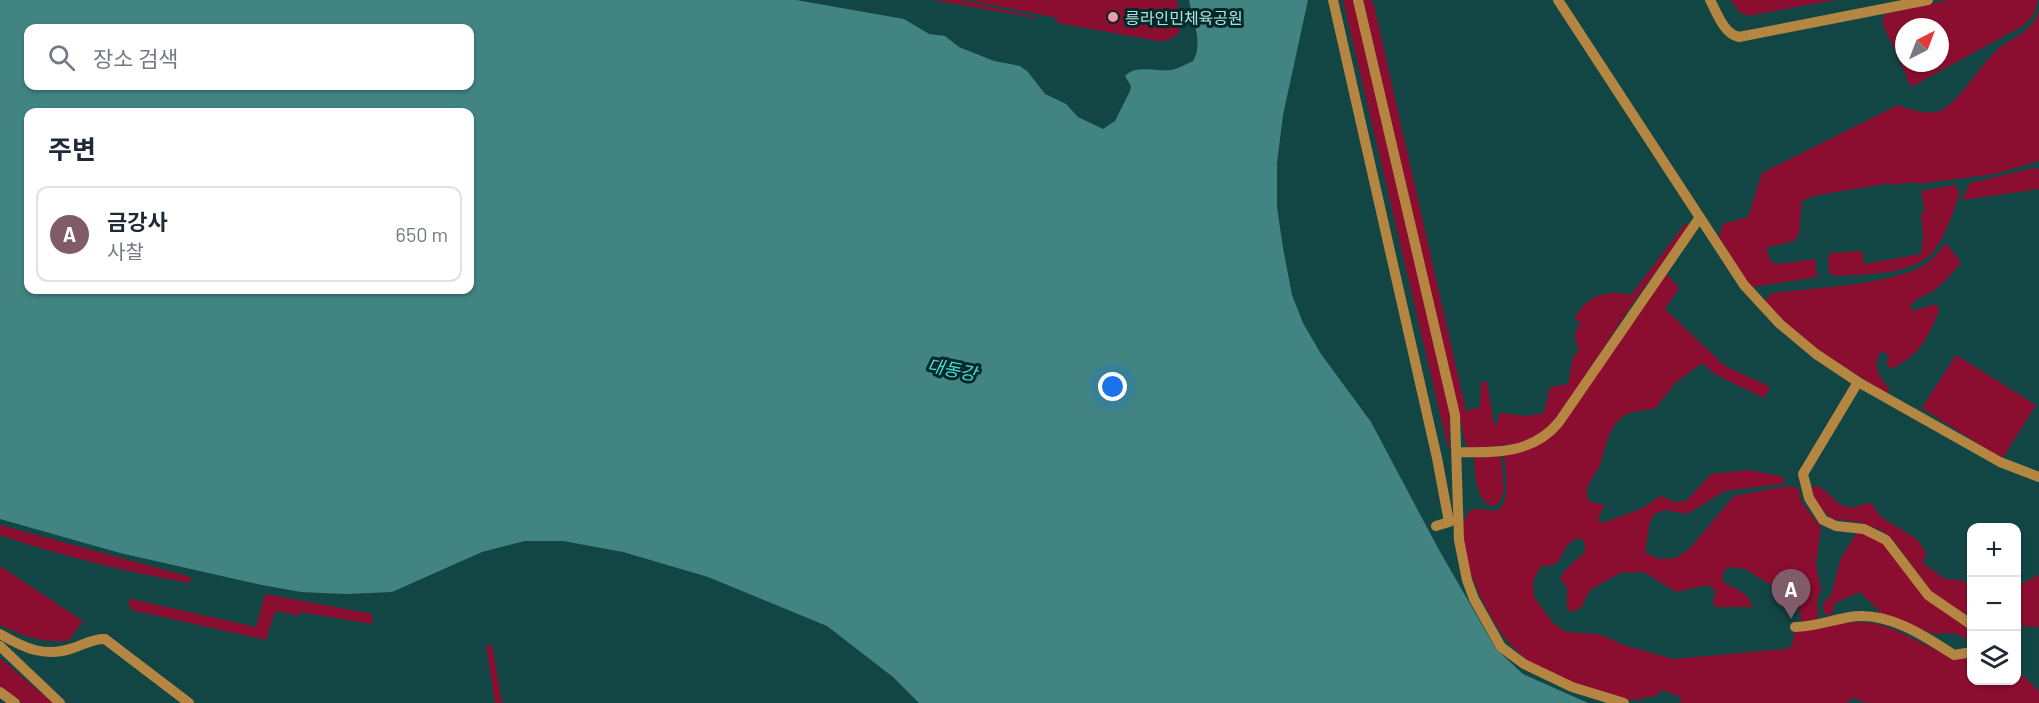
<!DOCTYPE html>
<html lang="ko">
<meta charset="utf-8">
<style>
body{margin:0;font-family:Barlow,"Noto Sans KR",sans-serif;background:#f2f2f3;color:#1f2937}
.controls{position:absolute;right:18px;bottom:18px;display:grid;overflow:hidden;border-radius:12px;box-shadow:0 2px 4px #0004}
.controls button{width:54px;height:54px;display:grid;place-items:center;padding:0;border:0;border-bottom:2px solid #e0e1e3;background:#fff;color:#1f2937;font:30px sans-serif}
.compass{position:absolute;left:1895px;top:18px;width:54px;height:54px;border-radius:50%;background:#fff;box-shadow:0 2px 4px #0004;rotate:42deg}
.you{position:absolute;left:1113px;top:387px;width:21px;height:21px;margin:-15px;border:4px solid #fff;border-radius:50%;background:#1a73e8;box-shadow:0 0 0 9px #1a73e833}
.badge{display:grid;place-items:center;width:39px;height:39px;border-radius:50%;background:#7f5c68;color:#fff;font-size:20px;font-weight:700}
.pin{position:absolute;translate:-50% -50px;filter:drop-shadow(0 2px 3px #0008)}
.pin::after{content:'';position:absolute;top:32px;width:21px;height:18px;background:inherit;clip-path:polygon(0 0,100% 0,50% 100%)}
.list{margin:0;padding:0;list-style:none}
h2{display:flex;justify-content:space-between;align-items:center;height:78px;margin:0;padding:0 24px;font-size:26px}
h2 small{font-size:20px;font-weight:400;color:#747a83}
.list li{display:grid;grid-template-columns:39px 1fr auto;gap:18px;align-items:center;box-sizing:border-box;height:96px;margin:0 12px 12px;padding:0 12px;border:2px solid #e0e1e3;border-radius:12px}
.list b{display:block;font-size:22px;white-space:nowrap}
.list p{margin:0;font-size:20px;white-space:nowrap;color:#747a83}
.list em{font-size:20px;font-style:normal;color:#747a83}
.icon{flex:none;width:33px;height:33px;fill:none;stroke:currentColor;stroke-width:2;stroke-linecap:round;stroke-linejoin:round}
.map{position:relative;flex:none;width:2039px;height:703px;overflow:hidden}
.search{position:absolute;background:#fff;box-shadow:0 2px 4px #0004;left:24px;top:24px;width:450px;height:66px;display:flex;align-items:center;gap:15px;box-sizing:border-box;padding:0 21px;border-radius:12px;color:#747a83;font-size:22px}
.panel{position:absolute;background:#fff;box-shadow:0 2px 4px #0004;left:24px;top:108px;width:450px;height:186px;border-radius:12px}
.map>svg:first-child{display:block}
.green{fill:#8b0e30;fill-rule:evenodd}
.water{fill:#418482;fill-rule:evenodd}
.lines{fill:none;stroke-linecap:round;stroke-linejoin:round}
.minor{stroke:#b58642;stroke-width:10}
.poi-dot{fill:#f49aa3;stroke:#002a2a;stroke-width:2}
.labels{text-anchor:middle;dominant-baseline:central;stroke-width:6;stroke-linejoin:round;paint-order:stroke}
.poi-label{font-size:16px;fill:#b7e1e0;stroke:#002a2a;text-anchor:start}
.water-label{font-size:18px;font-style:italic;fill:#4ddbd9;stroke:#002a2a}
</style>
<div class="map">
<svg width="2039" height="703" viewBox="0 0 2039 703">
<rect width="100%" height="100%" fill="#124645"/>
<!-- green -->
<path class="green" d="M 933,0 L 960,0 L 1040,18 L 1035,18 Z
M 967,0 L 1177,0 L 1181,26 L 1178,34 L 1166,41 L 1158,41 L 1057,23 L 1057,19 L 1053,17 Z
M 1343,0 L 1355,0 L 1450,414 L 1449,452 Z
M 1363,0 L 1373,1 L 1466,411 L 1480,407 L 1481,382 L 1487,382 L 1494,424 L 1496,425 L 1500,413 L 1526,416 L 1544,413 L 1550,387 L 1568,384 L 1573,357 L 1579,351 C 1574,338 1573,333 1581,323 L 1575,319 C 1584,296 1609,289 1631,295 L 1684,225 L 1692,223 L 1632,304 L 1555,422 L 1526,443 L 1470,449 L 1466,445 Z
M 1731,0 L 1835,0 L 1748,16 L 1739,12 Z
M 1948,0 L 2038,0 L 2034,14 L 2024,25 L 1911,87 L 1882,22 L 1885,14 ZM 1904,27 L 1940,27 L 1940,63 L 1904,63 Z
M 2039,11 L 2039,161 L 1995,174 L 1918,184 L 1917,182 L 1890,185 L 1890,183 L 1813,196 L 1802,201 L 1799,234 L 1794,241 L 1766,248 L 1771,262 L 1780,264 L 1815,259 L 1817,277 L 1753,287 L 1744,279 L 1719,237 L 1723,224 L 1748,217 L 1762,173 L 1898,105 C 1911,110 1925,115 1939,111 C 1956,106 1979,67 1993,54 C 2009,36 2030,37 2039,11 Z
M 2034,168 L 2039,169 L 2039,189 L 1962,200 L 1970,183 Z
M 1954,185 L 1960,192 C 1954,210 1945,238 1933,252 C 1911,276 1864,274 1835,276 L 1829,273 L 1828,256 L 1831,253 L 1862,251 L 1864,264 L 1921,254 L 1923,237 L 1921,212 L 1925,211 L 1921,191 Z
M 1946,243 L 1961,262 C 1954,272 1941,286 1930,293 C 1921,298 1912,298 1910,311 L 1937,304 L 1939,311 C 1928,338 1918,357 1890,369 L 1887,363 L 1888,354 L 1880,352 C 1872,369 1880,376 1890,390 L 1886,393 L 1809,345 L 1767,306 L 1765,300 L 1772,293 C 1814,288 1887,285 1923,266 C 1933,260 1939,251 1946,243 Z
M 1665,272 L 1679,288 L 1665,309 L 1725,366 L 1770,387 L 1764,398 L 1716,375 L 1702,363 L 1675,383 L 1655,409 C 1646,410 1634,411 1627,414 C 1609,424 1606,445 1601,462 C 1597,476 1581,485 1589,501 L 1604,505 L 1598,520 L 1603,523 L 1643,508 L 1660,496 L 1675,502 L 1686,501 L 1711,474 L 1748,470 L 1780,476 L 1785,479 L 1783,484 L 1725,491 L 1687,514 L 1666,510 L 1656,513 L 1650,521 L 1645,552 L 1659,559 L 1676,558 L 1689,549 L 1734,496 L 1787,486 L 1798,488 L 1802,503 L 1821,527 L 1816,565 L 1821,590 L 1817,600 L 1818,616 L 1815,620 L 1805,623 L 1801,620 L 1799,609 L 1788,590 L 1773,586 L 1745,569 L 1729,567 L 1724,570 L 1722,580 C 1735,592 1744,586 1753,607 L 1715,607 L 1713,602 L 1716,591 L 1708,585 L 1676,592 L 1644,572 L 1620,573 L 1590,590 L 1581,608 L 1571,612 L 1567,608 L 1567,588 L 1560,579 L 1565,570 L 1585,552 L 1584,541 L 1579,538 C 1563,543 1565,554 1556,564 L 1540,567 L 1533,581 L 1534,597 L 1553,623 L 1566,632 L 1598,634 L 1627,646 L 1673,659 L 1786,649 L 1791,647 L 1795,632 C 1821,626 1851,619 1877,624 C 1902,629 1952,664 1971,657 L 1972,680 L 2016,680 L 2017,670 L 2039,691 L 2039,703 L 1866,703 L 1853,698 L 1846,703 L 1680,703 L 1681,697 L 1662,690 L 1656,696 C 1647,697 1638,700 1629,700 C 1609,699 1552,677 1535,665 C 1523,658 1510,645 1502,634 C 1486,612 1442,529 1473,509 C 1481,508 1491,512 1497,510 C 1512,504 1505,466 1504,454 L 1540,444 Z
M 1956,355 L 2036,405 L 2002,459 L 1922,408 Z
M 1501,454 L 1504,491 L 1498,504 L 1491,506 C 1475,499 1475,471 1474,456 Z
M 1815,486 C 1828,488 1833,503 1847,507 C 1857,509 1862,503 1871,503 L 1881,517 L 1918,540 L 1926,553 L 1923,563 L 1945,579 L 1961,580 L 1971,585 L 1971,621 L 1932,593 L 1895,542 L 1883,531 L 1859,522 L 1832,519 L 1821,508 L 1810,490 Z
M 0,525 L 191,577 L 190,583 C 125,572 62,556 0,535 Z
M 1864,531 L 1885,543 L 1927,599 L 1971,629 L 1971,641 L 1954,633 L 1934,634 L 1882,614 L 1860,592 L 1835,603 L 1832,615 L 1824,614 L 1823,603 L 1831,595 L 1841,558 L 1857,532 Z
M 0,566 L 83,621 L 68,641 C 45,643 21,636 0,625 Z
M 2039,575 L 2039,627 L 2017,626 L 2017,586 Z
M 265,594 L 372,614 L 372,624 L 300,612 L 299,616 L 278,611 L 274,614 L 266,640 L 131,610 L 128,601 L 131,599 L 256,627 Z
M 492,645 L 502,703 L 495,703 L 486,646 Z
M 0,658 L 53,703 L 22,703 L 0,686 Z"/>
<!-- water -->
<path class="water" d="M 0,0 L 796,0 L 904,19 L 929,34 L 945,36 L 959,47 L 994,61 L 1020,66 L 1028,72 L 1045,94 L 1066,104 L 1078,117 L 1103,129 L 1115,121 L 1130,91 L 1131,86 L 1125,76 C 1136,64 1156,72 1171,70 C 1178,69 1186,64 1193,61 C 1204,43 1192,19 1189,0 L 1308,0 L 1283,115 L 1277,163 L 1277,207 L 1283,248 L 1292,295 L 1303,323 L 1321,354 L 1371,422 L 1439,550 L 1496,649 L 1523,674 L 1588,703 L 919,703 L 893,677 L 827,626 L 708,577 L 623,552 L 563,541 L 525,541 L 482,552 L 392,592 L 345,594 L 301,592 L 262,585 L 120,553 L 0,519 ZM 28,28 L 470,28 L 470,86 L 28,86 ZM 28,112 L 470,112 L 470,290 L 28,290 Z"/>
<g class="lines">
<!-- minor -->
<path class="minor" d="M 1333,0 L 1437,458 L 1449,522 L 1436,526
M 1358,0 L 1455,415 L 1459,540 L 1467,580 L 1474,599 L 1501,647 L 1524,664 L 1572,687 L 1624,703
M 1558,0 L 1744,285 L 1780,324 L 1816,354 L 1858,382 L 2000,462 L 2039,477
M 1710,0 C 1717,13 1724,34 1739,37 L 1928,0
M 1858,382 L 1803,474 L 1809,498 L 1823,520 L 1836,526 L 1864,529 L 1886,540 L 1928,595 L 1972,625
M 1457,452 C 1495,453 1533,454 1559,422 L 1700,217
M 1795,627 C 1814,627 1831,620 1850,617 C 1888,611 1925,636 1954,655 L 1972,652
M 0,634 C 24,648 45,658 73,648 C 83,645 94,638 105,639 L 189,703
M 0,646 L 60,703
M 0,692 L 15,703"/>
</g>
<!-- markers -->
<circle class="poi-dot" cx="1113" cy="17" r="6"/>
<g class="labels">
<!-- poi labels -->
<g class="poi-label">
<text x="1125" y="17">릉라인민체육공원</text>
</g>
<!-- water labels -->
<g class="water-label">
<text transform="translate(952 369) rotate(11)">대동강</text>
</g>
</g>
</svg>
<div class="controls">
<button>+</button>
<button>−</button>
<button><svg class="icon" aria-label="layers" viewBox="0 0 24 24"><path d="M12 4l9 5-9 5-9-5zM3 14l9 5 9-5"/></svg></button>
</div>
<svg class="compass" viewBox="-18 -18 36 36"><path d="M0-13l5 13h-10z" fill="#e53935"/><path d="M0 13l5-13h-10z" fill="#747a83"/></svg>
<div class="you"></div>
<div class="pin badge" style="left:1791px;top:619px">A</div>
<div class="search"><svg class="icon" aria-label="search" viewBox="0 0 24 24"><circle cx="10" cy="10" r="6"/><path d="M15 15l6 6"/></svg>장소 검색</div>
<section class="panel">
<h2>주변<small></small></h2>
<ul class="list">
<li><span class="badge">A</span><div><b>금강사</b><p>사찰</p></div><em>650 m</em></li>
</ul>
</section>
</div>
